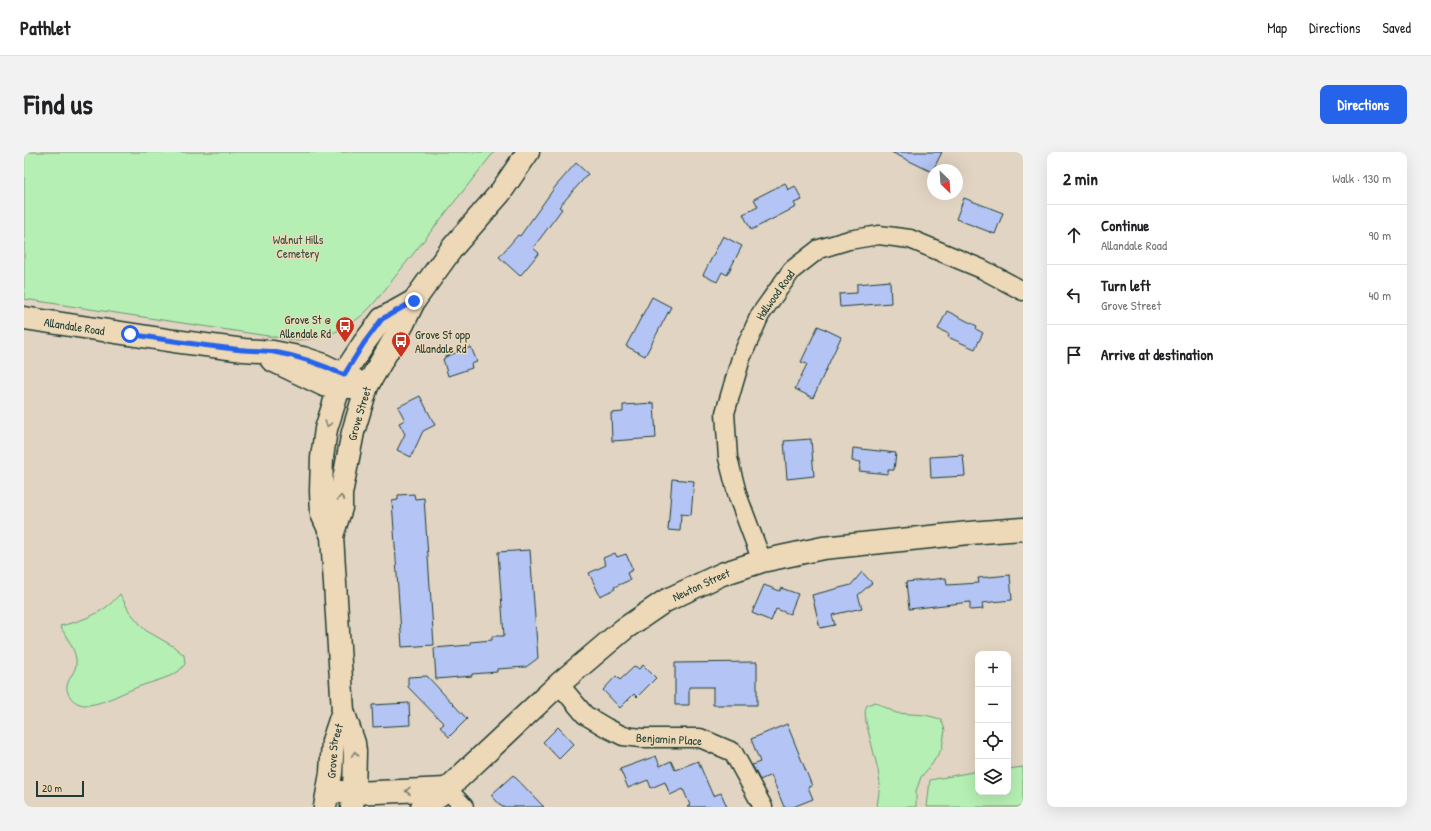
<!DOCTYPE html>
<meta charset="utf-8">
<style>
body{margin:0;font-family:"Patrick Hand",sans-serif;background:#f2f2f2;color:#202124}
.controls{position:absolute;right:12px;bottom:12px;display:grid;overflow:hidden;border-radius:8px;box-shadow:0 4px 16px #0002}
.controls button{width:36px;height:36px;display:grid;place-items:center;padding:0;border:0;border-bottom:1px solid #e0e0e0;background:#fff;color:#202124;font:20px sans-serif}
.compass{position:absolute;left:903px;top:12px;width:36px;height:36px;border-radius:50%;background:#fff;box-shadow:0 4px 16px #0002;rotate:155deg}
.scale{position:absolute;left:12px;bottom:10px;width:48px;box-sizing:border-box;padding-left:4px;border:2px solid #1f3d34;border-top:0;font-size:11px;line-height:14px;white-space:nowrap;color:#1f3d34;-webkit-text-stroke:3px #edd8b7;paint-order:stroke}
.stop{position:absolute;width:12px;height:12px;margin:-9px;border:3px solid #2563eb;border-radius:50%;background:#fff}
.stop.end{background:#2563eb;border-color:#fff;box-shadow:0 1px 4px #0008}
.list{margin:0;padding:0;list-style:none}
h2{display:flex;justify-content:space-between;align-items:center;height:52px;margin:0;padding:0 16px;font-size:17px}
h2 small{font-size:13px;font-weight:400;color:#757577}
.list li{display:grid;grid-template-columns:26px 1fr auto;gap:12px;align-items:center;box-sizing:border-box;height:60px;padding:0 16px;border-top:1px solid #e0e0e0}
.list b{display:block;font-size:15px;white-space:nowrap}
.list p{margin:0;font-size:13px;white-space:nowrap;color:#757577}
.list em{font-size:13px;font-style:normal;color:#757577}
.icon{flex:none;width:22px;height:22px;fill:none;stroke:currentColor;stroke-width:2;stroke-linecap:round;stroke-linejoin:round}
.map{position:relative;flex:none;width:999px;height:655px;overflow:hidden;border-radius:8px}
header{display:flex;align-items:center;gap:24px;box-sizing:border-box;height:56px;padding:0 20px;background:#fff;border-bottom:1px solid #e0e0e0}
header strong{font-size:19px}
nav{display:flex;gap:22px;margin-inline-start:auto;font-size:14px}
.intro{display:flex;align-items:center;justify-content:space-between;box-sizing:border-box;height:96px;padding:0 24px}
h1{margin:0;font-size:28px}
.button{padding:10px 18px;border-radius:8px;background:#2563eb;color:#fff;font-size:14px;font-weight:700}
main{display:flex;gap:24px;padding:0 24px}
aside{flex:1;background:#fff;border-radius:8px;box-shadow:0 4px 16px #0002}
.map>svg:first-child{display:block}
.green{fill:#b5efb3;stroke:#6a9674}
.building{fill:#b4c5f5;stroke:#1f3d34}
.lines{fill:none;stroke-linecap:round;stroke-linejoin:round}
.minor-casing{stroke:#1f3d34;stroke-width:21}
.tertiary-casing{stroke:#1f3d34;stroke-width:25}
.secondary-casing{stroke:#1f3d34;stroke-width:25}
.minor{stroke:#edd8b7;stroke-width:18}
.tertiary{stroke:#edd8b7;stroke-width:22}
.secondary{stroke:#edd8b7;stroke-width:22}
.oneway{stroke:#7c836f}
.route{stroke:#2563eb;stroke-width:5}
.labels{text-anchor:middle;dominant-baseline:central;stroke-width:3;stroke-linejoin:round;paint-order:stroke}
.park-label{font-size:12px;fill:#2e4f41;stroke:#edd8b7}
.street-label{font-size:12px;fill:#1f3d34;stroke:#edd8b7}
.poi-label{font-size:12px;fill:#1f3d34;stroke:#edd8b7;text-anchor:end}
</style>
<header>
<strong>Pathlet</strong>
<nav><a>Map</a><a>Directions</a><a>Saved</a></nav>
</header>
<div class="intro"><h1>Find us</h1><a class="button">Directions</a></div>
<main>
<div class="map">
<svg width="999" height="655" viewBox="0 0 999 655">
<rect width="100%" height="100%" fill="#e2d4c3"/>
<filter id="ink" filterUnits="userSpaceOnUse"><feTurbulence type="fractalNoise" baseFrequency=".025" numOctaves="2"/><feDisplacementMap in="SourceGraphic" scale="8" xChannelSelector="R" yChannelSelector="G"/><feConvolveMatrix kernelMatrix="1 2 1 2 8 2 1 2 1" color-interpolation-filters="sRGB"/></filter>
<g filter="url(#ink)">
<!-- green -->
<path class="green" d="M 0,0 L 470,0 L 351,150 C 330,175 302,188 270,188 L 0,147 Z
M 96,442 L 105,459 L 121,478 L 149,494 L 160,503 L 161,512 C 159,514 157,517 155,519 C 144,527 122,531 109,537 C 96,542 75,554 60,553 C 53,552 47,548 44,541 C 39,531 51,522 52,513 C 54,500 42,485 36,474 C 53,470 72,464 85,453 C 89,450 93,445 96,442 Z
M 851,550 L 872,561 L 901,563 L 917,567 L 921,578 L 918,596 L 908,612 L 897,625 L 892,639 L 892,655 L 853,655 L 856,632 L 854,618 L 842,570 L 841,559 L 843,553 Z
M 999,615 L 999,655 L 903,655 L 906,628 L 954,619 L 954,640 L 984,640 L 984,617 Z"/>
<!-- building -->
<path class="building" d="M 867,0 L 918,0 L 908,20 Z
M 552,11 L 564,22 L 535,55 L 538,57 L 509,96 L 515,101 L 496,124 L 475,105 L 494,83 L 496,84 L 531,35 Z
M 761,31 L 764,38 L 771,34 L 778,48 L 770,51 L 772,55 L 727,78 L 719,62 L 734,55 L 730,47 Z
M 940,46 L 979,61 L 971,82 L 932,67 Z
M 699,84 L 718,94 L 703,123 L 698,120 L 693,130 L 679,123 Z
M 866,129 L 867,151 L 816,155 L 815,142 L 833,141 L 833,132 Z
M 628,145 L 647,155 L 621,204 L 602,194 Z
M 923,159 L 953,174 L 952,177 L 959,181 L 951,197 L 924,185 L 925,182 L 914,177 Z
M 794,174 L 817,185 L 789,246 L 771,237 L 783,212 L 777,210 Z
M 447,195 L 453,210 L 447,212 L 448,216 L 424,224 L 419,207 L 421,206 L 421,205 Z
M 396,244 L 411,273 L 399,279 L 387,305 L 373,298 L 381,282 L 375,271 L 381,268 L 374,255 Z
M 630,251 L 632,286 L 588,289 L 587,261 L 599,260 L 599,253 Z
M 787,287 L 790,324 L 763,327 L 760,289 Z
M 829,296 L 872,301 L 870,318 L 864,318 L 864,322 L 835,319 L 837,310 L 828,309 Z
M 939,303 L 941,324 L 907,326 L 906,305 Z
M 648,327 L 670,329 L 667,363 L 657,362 L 656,379 L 644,378 Z
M 390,342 L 391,347 L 400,346 L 410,493 L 378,495 L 368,349 L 374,348 L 374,343 Z
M 506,398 L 514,506 L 502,515 L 473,517 L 473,520 L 448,522 L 448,524 L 412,527 L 410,496 L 446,493 L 446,490 L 468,488 L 468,484 L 480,484 L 474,400 Z
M 591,401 L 593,405 L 602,402 L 609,418 L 603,421 L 606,428 L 590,435 L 591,437 L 576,444 L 565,421 L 582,413 L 579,406 Z
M 838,420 L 848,431 L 834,443 L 838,456 L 808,463 L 811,473 L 796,476 L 788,443 L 827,433 Z
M 986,423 L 988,448 L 958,451 L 959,457 L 946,458 L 946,450 L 885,457 L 882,430 L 922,426 L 923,433 L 955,431 L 954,426 Z
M 740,433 L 756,439 L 757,436 L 774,442 L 766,462 L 752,457 L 747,469 L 728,461 Z
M 733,510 L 733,553 L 689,553 L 689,535 L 665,535 L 665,553 L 651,553 L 651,511 Z
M 619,513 L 632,526 L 613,545 L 610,542 L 596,556 L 579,538 L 592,524 L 596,528 L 611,514 L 615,517 Z
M 403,524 L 443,567 L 425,585 L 416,575 L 420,572 L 384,535 L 384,525 Z
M 385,551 L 386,573 L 349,575 L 348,553 Z
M 763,572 L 788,634 L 784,635 L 789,647 L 769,655 L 760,655 L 747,623 L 736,628 L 728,613 L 736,610 L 727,587 Z
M 534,575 L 550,592 L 535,607 L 519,590 Z
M 632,604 L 636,614 L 647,609 L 651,618 L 674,609 L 689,644 L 697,641 L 703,655 L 663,655 L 666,653 L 659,637 L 646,643 L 641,630 L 627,636 L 624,628 L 604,636 L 596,617 Z
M 489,623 L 520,655 L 478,655 L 467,643 Z"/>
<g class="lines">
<defs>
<g id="minor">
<path id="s1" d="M 738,409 L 714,345 L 704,306 L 701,261 L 717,206 L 736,163 L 768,118 L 795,97 L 825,88 L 855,83 L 886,87 L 958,117 L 999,139"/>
<path d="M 535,532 L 561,563 L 583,576 L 599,584 L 618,586 L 676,586 L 709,600 L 739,655"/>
<path d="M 423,637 L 440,655"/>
</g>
<g id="tertiary">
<path id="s2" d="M 0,166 L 150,189 L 220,198 L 249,200 L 279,206 L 297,212 L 343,234"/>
<path d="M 248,208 L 300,233 L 315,235 L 333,235"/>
</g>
<g id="secondary">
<path id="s3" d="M 308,384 L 317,356 L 317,342 L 329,280 L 343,234 L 379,172 L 390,149 L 429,95 L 476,41 L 504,0"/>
<path d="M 305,639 L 330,641 L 423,637"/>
<path id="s4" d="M 301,655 L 307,621 L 309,589 L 319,559"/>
<path d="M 328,655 L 330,641 L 331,600 L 330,591 L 319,559 L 308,384 L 298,362 L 297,339 L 298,306 L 302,277 L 319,223 L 340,191 L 358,167 L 390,149"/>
<path id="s5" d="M 398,655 L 403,653 L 423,637 L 535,532 L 600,477 L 641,449 L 698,422 L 738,409 L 799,396 L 945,381 L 999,377"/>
</g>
</defs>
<!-- minor casing -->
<use href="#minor" class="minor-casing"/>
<!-- tertiary casing -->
<use href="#tertiary" class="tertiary-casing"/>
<!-- secondary casing -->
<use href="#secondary" class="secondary-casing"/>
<!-- minor -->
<use href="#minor" class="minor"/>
<!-- tertiary -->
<use href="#tertiary" class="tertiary"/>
<!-- secondary -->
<use href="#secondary" class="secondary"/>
</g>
<!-- one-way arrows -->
<defs><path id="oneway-chevron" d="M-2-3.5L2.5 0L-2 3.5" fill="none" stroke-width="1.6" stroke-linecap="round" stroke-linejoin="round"/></defs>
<g class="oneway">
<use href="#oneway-chevron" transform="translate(304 272) rotate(106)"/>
<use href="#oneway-chevron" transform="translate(317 346) rotate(-87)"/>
<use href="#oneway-chevron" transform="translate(331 602) rotate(-92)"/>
<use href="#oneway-chevron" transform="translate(384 639) rotate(178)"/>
</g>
</g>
<g class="lines" filter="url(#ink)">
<!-- route -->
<path class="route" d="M 106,182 C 141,188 175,193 210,197 C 223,199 236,198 250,200 C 274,204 297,212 320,223 L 340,191 L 358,167 L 390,149"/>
</g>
<!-- icons -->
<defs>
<symbol id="bus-pin" viewBox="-11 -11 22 30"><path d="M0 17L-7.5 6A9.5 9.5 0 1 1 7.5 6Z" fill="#c8321e" stroke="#edd8b7"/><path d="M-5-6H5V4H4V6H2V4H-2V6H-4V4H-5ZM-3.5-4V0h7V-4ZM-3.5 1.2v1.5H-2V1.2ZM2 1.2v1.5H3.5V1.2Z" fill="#fff"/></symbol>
</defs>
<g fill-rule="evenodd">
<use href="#bus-pin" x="310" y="163" width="22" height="30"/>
<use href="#bus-pin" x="366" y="178" width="22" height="30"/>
</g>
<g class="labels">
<!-- park labels -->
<g class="park-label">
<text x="274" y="87">Walnut Hills<tspan x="274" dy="14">Cemetery</tspan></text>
</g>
<!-- street labels -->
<g class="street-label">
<text stroke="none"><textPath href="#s1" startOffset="283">Hallwood Road</textPath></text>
<text stroke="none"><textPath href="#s2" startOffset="51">Allandale Road</textPath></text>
<text stroke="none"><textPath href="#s3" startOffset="126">Grove Street</textPath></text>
<text stroke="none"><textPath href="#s5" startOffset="359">Newton Street</textPath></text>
<text transform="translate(645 587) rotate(3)">Benjamin Place</text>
<text stroke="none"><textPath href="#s4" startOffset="57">Grove Street</textPath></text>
</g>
<!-- poi labels -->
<g class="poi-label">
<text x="307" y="167">Grove St @<tspan x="307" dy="14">Allendale Rd</tspan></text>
<text x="391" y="182" text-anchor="start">Grove St opp<tspan x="391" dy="14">Allandale Rd</tspan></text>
</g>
</g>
</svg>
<div class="controls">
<button>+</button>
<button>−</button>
<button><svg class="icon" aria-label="locate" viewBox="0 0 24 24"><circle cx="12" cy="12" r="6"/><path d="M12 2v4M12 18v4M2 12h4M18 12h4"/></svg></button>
<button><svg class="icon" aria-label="layers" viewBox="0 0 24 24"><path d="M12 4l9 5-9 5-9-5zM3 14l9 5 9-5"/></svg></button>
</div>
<svg class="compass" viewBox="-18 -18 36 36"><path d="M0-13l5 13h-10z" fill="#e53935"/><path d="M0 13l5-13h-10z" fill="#757577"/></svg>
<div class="scale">20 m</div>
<div class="stop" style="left:106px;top:182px"></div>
<div class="stop end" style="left:390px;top:149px"></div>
</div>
<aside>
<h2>2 min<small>Walk · 130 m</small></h2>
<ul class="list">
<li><svg class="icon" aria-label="ahead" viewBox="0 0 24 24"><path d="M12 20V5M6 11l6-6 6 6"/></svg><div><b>Continue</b><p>Allandale Road</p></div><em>90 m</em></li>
<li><svg class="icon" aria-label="left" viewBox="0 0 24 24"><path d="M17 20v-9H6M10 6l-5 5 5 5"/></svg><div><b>Turn left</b><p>Grove Street</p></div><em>40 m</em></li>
<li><svg class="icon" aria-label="arrive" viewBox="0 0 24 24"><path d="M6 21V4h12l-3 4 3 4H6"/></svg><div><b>Arrive at destination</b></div></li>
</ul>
</aside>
</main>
